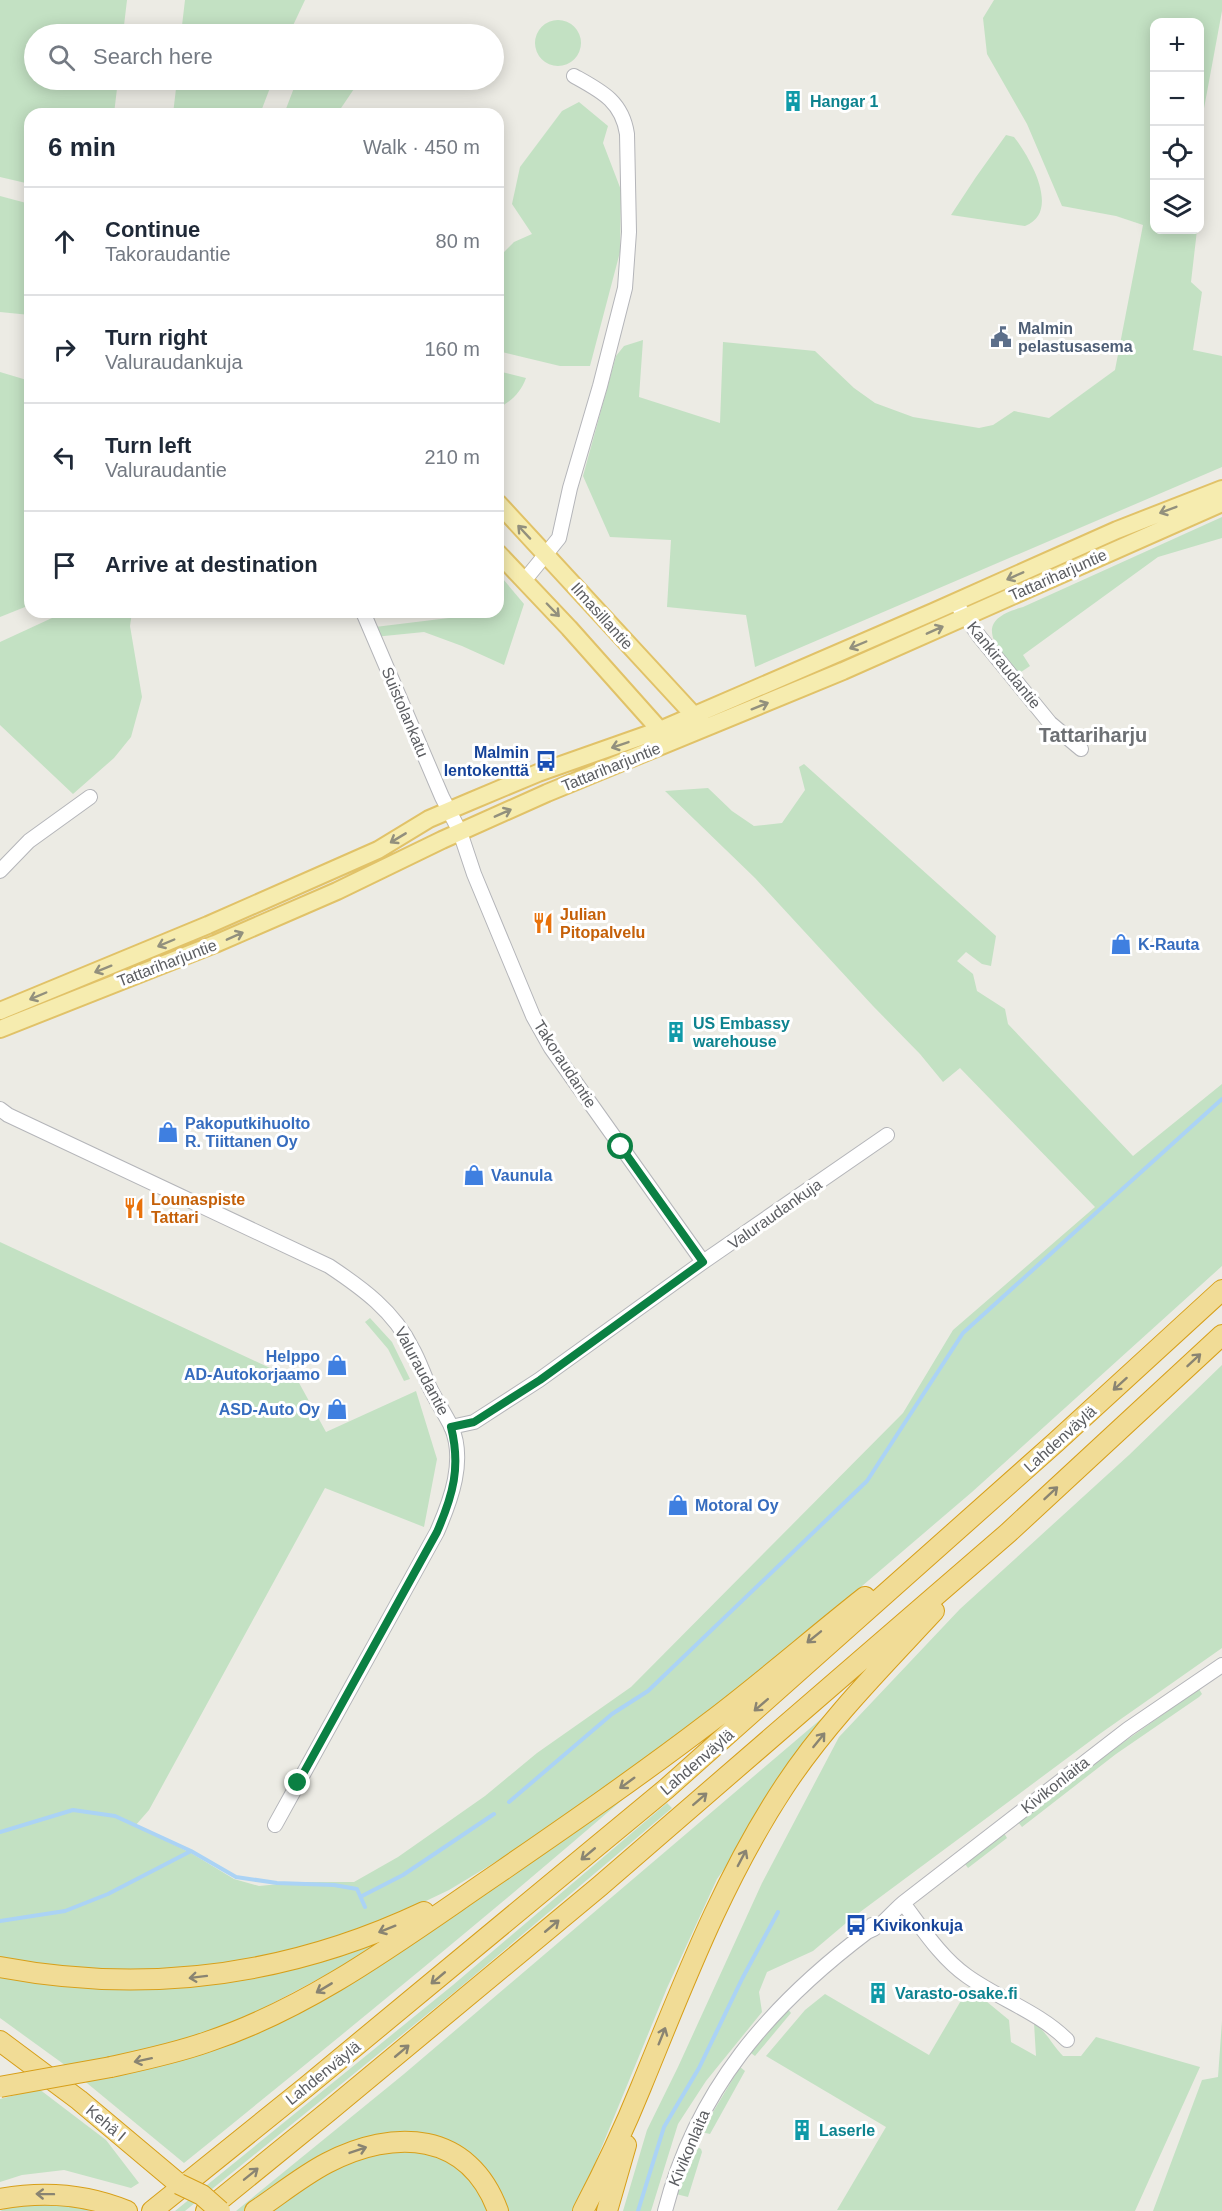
<!DOCTYPE html>
<meta charset="utf-8">
<style>
body{margin:0;font-family:Helvetica,sans-serif;background:#f6f6f7;color:#1f2937}
.controls{position:absolute;right:18px;top:18px;display:grid;overflow:hidden;border-radius:12px;box-shadow:0 3px 15px #0003}
.controls button{width:54px;height:54px;display:grid;place-items:center;padding:0;border:0;border-bottom:2px solid #e0e1e3;background:#fff;color:#1f2937;font:30px sans-serif}
.stop{position:absolute;width:18px;height:18px;margin:-14px;border:4px solid #0b8043;border-radius:50%;background:#fff}
.stop.end{background:#0b8043;border-color:#fff;box-shadow:0 2px 6px #0008}
.list{margin:0;padding:0;list-style:none}
h2{display:flex;justify-content:space-between;align-items:center;height:78px;margin:0;padding:0 24px;font-size:26px}
h2 small{font-size:20px;font-weight:400;color:#747a83}
.list li{display:grid;grid-template-columns:39px 1fr auto;gap:18px;align-items:center;box-sizing:border-box;height:108px;padding:0 24px;border-top:2px solid #e0e1e3}
.list b{display:block;font-size:22px;white-space:nowrap}
.list p{margin:0;font-size:20px;white-space:nowrap;color:#747a83}
.list em{font-size:20px;font-style:normal;color:#747a83}
.icon{flex:none;width:33px;height:33px;fill:none;stroke:currentColor;stroke-width:2;stroke-linecap:round;stroke-linejoin:round}
.map{position:relative;flex:none;width:1222px;height:2211px;overflow:hidden}
.search{position:absolute;background:#fff;box-shadow:0 3px 15px #0003;left:24px;top:24px;width:480px;height:66px;display:flex;align-items:center;gap:15px;box-sizing:border-box;padding:0 21px;border-radius:33px;color:#747a83;font-size:22px}
.panel{position:absolute;background:#fff;box-shadow:0 3px 15px #0003;left:24px;top:108px;width:480px;height:510px;border-radius:18px}
.map>svg:first-child{display:block}
.green{fill:#c3e1c3}
.lines{fill:none;stroke-linecap:round;stroke-linejoin:round}
.stream{stroke:#abd3f5;stroke-width:4}
.minor-casing{stroke:#b4b5b9;stroke-width:16}
.major-casing{stroke:#e1c268;stroke-width:20}
.highway-casing{stroke:#d79f19;stroke-width:22}
.minor{stroke:#fff;stroke-width:14}
.major{stroke:#f6ecaf;stroke-width:16}
.highway{stroke:#f1dc96;stroke-width:20}
.highway-bridge-casing{stroke:#d79f19;stroke-width:22;stroke-linecap:butt}
.highway-bridge{stroke:#f1dc96;stroke-width:20}
.oneway{stroke:#92907d}
.oneway2{stroke:#898472}
.route{stroke:#0b8043;stroke-width:8}
.labels{text-anchor:middle;dominant-baseline:central;stroke-width:6;stroke-linejoin:round;paint-order:stroke}
.culture-label{font-size:16px;font-weight:bold;fill:#0d838f;stroke:#fff;text-anchor:start}
.service-label{font-size:16px;font-weight:bold;fill:#4e5e75;stroke:#fff;text-anchor:start}
.street-label{font-size:16px;fill:#5c5e62;stroke:#fff}
.transit-label{font-size:16px;font-weight:bold;fill:#164399;stroke:#fff;text-anchor:end}
.food-label{font-size:16px;font-weight:bold;fill:#c56008;stroke:#fff;text-anchor:start}
.shop-label{font-size:16px;font-weight:bold;fill:#366cbe;stroke:#fff;text-anchor:start}
.quarter-label{font-size:20px;font-weight:bold;fill:#6d7074;stroke:#fff}
</style>
<div class="map">
<svg width="1222" height="2211" viewBox="0 0 1222 2211">
<rect width="100%" height="100%" fill="#ecebe4"/>
<!-- green -->
<path class="green" d="M 0,0 L 127,0 L 123,34 L 34,34 L 34,80 L 118,80 L 114,114 L 30,114 L 30,184 L 0,177 Z
M 185,0 L 305,0 L 289,34 L 181,34 Z
M 994,0 L 1222,0 L 1222,11 L 1200,130 L 1200,22 L 1154,22 L 1154,230 L 1197,230 L 1191,282 L 1202,292 L 1193,350 L 1222,356 L 1222,467 L 755,667 L 746,615 L 667,607 L 671,540 L 610,537 L 583,476 L 616,356 L 624,346 L 643,340 L 639,397 L 720,423 L 723,342 L 815,351 L 854,388 L 875,403 L 913,417 L 979,428 L 993,425 L 1014,411 L 1049,418 L 1115,370 L 1143,225 L 1116,216 L 1062,206 L 1027,124 L 987,54 L 983,18 Z
M535 43a23 23 0 1 1 46 0a23 23 0 1 1-46 0Z
M 177,80 L 273,80 L 260,114 L 173,114 Z
M 297,80 L 360,80 L 337,114 L 284,114 Z
M 579,102 L 608,126 L 603,143 L 621,190 L 620,252 L 590,366 L 560,366 L 498,351 L 498,258 L 514,242 L 532,234 L 512,204 L 520,167 L 562,111 Z
M 1006,135 L 1014,137 C 1029,156 1062,212 1025,226 L 951,215 L 976,177 Z
M 0,196 L 30,204 L 30,315 L 0,312 Z
M 498,371 L 526,378 C 521,392 512,401 498,408 Z
M 0,372 L 30,381 L 30,605 L 0,617 Z
M 1222,517 L 1222,538 L 1158,557 L 1023,655 L 1030,666 L 1018,674 C 995,645 971,621 1023,607 Z
M 498,573 L 524,604 L 504,665 L 462,646 L 424,632 L 374,637 L 375,627 L 498,612 Z
M 65,612 L 132,612 L 130,626 L 142,697 L 131,737 L 114,758 L 73,794 L 0,725 L 0,642 Z
M 804,764 L 996,936 L 991,966 L 982,964 L 966,952 L 957,961 L 973,974 L 977,991 L 1005,1009 L 1008,1024 L 1133,1156 L 1222,1084 L 1222,1266 L 972,1492 L 841,1604 L 689,1727 L 522,1846 L 449,1890 L 363,1931 L 278,1957 L 225,1964 L 150,1971 L 104,1971 L 45,1966 L 0,1957 L 0,1242 L 298,1381 L 326,1432 L 416,1391 L 437,1459 L 424,1527 L 325,1488 L 149,1810 L 135,1826 L 191,1853 L 234,1879 L 259,1886 L 300,1882 L 354,1882 L 398,1857 L 485,1796 L 537,1753 L 631,1687 L 903,1413 L 953,1330 L 1095,1207 L 960,1068 L 943,1082 L 920,1054 L 873,1006 L 755,878 L 665,791 L 708,788 L 732,811 L 754,826 L 782,823 L 805,790 L 799,767 Z
M 370,1318 L 392,1342 L 410,1379 L 404,1381 L 388,1349 L 365,1322 Z
M 1222,1365 L 1222,1648 L 1101,1733 L 852,1918 L 813,1951 L 767,1972 L 759,1992 L 762,2012 L 706,2081 L 678,2124 L 651,2211 L 623,2211 L 647,2130 L 678,2067 L 762,1883 L 839,1737 L 960,1609 L 1129,1455 Z
M 1199,1689 L 1202,1694 L 1199,1697 L 1116,1754 L 1022,1827 L 1018,1822 L 1114,1749 Z
M 841,1702 L 717,1879 L 667,1988 L 589,2178 L 572,2211 L 505,2211 L 505,2204 L 413,2134 L 247,2211 L 236,2211 L 404,2074 Z
M 635,1786 L 635,1789 C 487,1917 336,2040 184,2163 L 82,2079 L 237,2037 Z
M 667,1803 L 672,1808 L 457,1990 L 185,2211 L 175,2211 L 453,1985 Z
M 1004,1833 L 1007,1838 L 968,1868 L 965,1864 Z
M 385,1939 L 339,1968 L 239,2021 L 157,2049 L 69,2068 L 0,2018 L 0,1972 L 112,1985 Z
M 969,1987 L 1009,2020 L 1011,2042 L 1036,2056 L 1034,2023 C 1047,2032 1052,2045 1063,2056 L 1081,2056 L 1096,2037 L 1200,2067 L 1135,2211 L 837,2210 L 886,2127 L 766,2056 L 805,2010 L 825,1994 L 929,2055 Z
M 788,2009 L 791,2013 L 755,2056 L 751,2053 Z
M 1222,2021 L 1222,2211 L 1153,2211 L 1202,2080 L 1218,2077 Z
M 740,2067 L 745,2071 L 710,2134 L 701,2132 Z
M 39,2089 L 106,2140 L 139,2183 L 131,2188 L 64,2170 L 22,2175 L 0,2182 L 0,2099 Z
M 694,2145 L 701,2149 L 702,2152 L 688,2197 L 676,2194 Z
M 393,2149 L 422,2150 L 444,2157 L 471,2177 L 490,2211 L 266,2211 L 298,2188 L 362,2155 Z
M 59,2200 L 108,2211 L 0,2211 L 13,2205 Z"/>
<g class="lines">
<!-- stream -->
<path class="stream" d="M 509,1802 L 612,1714 L 648,1691 L 867,1481 L 963,1333 L 1222,1099
M 0,1832 L 73,1810 L 115,1816 L 191,1851 L 236,1877 L 277,1883 L 334,1885 L 357,1889 L 365,1907
M 362,1896 L 403,1875 L 494,1814
M 0,1921 L 65,1911 L 108,1894 L 191,1851
M 638,2211 L 664,2127 L 699,2068 L 742,1979 L 778,1912"/>
<defs>
<path id="minor" d="M 524,581 L 559,538 L 570,488 L 600,386 L 625,288 L 629,232 L 627,134 C 622,101 601,91 574,76
M 955,602 L 979,636 L 1050,723 L 1081,749
M 363,612 L 442,797 L 460,832 L 474,874 L 533,1016 L 551,1048 L 703,1262
M 0,871 L 29,841 L 90,797
M 0,1109 L 8,1115 L 329,1266 C 362,1288 394,1311 412,1348 C 419,1360 423,1373 429,1386 C 435,1399 444,1412 451,1426 C 466,1460 451,1500 437,1532 L 275,1825
M 451,1427 L 474,1422 L 539,1380 L 703,1262 L 887,1135
M 903,1903 C 922,1928 941,1958 967,1976 C 999,1999 1039,2012 1067,2040
M 867,1932 C 883,1926 890,1914 903,1903 L 1128,1729 L 1222,1665
M 665,2211 C 696,2090 769,2006 867,1932 L 872,1925"/>
<path id="major" d="M 498,503 L 701,723
M 498,553 L 569,628 L 667,738
M 0,1011 L 208,925 L 335,869 L 378,850 L 429,819 L 469,802 L 538,773 L 660,730 L 933,612 L 1117,530 L 1222,489
M 0,1029 L 215,944 L 337,891 L 442,840 L 547,793 L 843,671 L 1222,503"/>
<path id="highway" d="M 0,1967 C 148,1995 288,1976 424,1912
M 0,2041 L 79,2100 L 179,2184
M 111,2067 C 143,2060 176,2053 207,2042 C 315,2006 407,1935 500,1872 C 571,1823 642,1774 710,1722 C 763,1682 813,1638 865,1597
M 0,2199 C 43,2191 86,2194 127,2211
M 152,2211 L 306,2087 L 666,1789 L 1056,1442 L 1222,1290
M 206,2211 L 329,2111 L 600,1886 L 1008,1533 L 1222,1335
M 255,2211 C 279,2195 302,2176 327,2163 C 394,2128 469,2131 498,2211
M 583,2211 C 604,2171 624,2129 641,2087 C 683,1985 722,1881 784,1787 C 826,1723 882,1667 934,1611
M 607,2211 L 626,2145"/>
</defs>
<!-- minor casing -->
<use href="#minor" class="minor-casing"/>
<!-- major casing -->
<use href="#major" class="major-casing"/>
<!-- highway casing -->
<use href="#highway" class="highway-casing"/>
<!-- minor -->
<use href="#minor" class="minor"/>
<!-- major -->
<use href="#major" class="major"/>
<!-- highway -->
<use href="#highway" class="highway"/>
<defs>
<path id="highway-bridge" d="M 0,2087 L 111,2067
M 179,2184 L 202,2195 L 220,2211"/>
</defs>
<!-- highway-bridge casing -->
<use href="#highway-bridge" class="highway-bridge-casing"/>
<!-- highway-bridge -->
<use href="#highway-bridge" class="highway-bridge"/>
</g>
<!-- one-way arrows -->
<defs><path id="oneway-shaft" d="M-6 0H5M1.5-3L5.5 0L1.5 3" fill="none" stroke-width="1.6" stroke-linecap="round" stroke-linejoin="round" transform="scale(1.5)"/></defs>
<g class="oneway">
<use href="#oneway-shaft" transform="translate(1168 510) rotate(159)"/>
<use href="#oneway-shaft" transform="translate(524 532) rotate(-133)"/>
<use href="#oneway-shaft" transform="translate(1015 576) rotate(156)"/>
<use href="#oneway-shaft" transform="translate(553 610) rotate(46)"/>
<use href="#oneway-shaft" transform="translate(935 630) rotate(-24)"/>
<use href="#oneway-shaft" transform="translate(858 645) rotate(157)"/>
<use href="#oneway-shaft" transform="translate(760 706) rotate(-22)"/>
<use href="#oneway-shaft" transform="translate(620 745) rotate(161)"/>
<use href="#oneway-shaft" transform="translate(503 813) rotate(-24)"/>
<use href="#oneway-shaft" transform="translate(398 838) rotate(149)"/>
<use href="#oneway-shaft" transform="translate(235 936) rotate(-24)"/>
<use href="#oneway-shaft" transform="translate(166 943) rotate(157)"/>
<use href="#oneway-shaft" transform="translate(103 969) rotate(158)"/>
<use href="#oneway-shaft" transform="translate(38 996) rotate(157)"/>
</g>
<g class="oneway2">
<use href="#oneway-shaft" transform="translate(1194 1360) rotate(-43)"/>
<use href="#oneway-shaft" transform="translate(1120 1384) rotate(138)"/>
<use href="#oneway-shaft" transform="translate(1051 1493) rotate(-43)"/>
<use href="#oneway-shaft" transform="translate(814 1637) rotate(141)"/>
<use href="#oneway-shaft" transform="translate(761 1705) rotate(139)"/>
<use href="#oneway-shaft" transform="translate(819 1740) rotate(-51)"/>
<use href="#oneway-shaft" transform="translate(627 1783) rotate(144)"/>
<use href="#oneway-shaft" transform="translate(700 1799) rotate(-41)"/>
<use href="#oneway-shaft" transform="translate(588 1854) rotate(140)"/>
<use href="#oneway-shaft" transform="translate(742 1858) rotate(-62)"/>
<use href="#oneway-shaft" transform="translate(552 1926) rotate(-40)"/>
<use href="#oneway-shaft" transform="translate(387 1929) rotate(158)"/>
<use href="#oneway-shaft" transform="translate(198 1977) rotate(173)"/>
<use href="#oneway-shaft" transform="translate(438 1978) rotate(140)"/>
<use href="#oneway-shaft" transform="translate(324 1988) rotate(149)"/>
<use href="#oneway-shaft" transform="translate(662 2036) rotate(-68)"/>
<use href="#oneway-shaft" transform="translate(402 2051) rotate(-40)"/>
<use href="#oneway-shaft" transform="translate(143 2060) rotate(168)"/>
<use href="#oneway-shaft" transform="translate(358 2150) rotate(-19)"/>
<use href="#oneway-shaft" transform="translate(251 2174) rotate(-39)"/>
<use href="#oneway-shaft" transform="translate(45 2194) rotate(-179)"/>
</g>
<g class="lines">
<!-- route -->
<path class="route" d="M 298,1783 L 437,1532 C 453,1495 461,1467 451,1427 L 474,1422 L 540,1380 L 703,1262 L 621,1147"/>
</g>
<!-- icons -->
<defs>
<symbol id="building-bare" viewBox="-9 -9 18 18"><path d="M-4-6H4V6H1V3H-1V6H-4ZM-2.5-4.3h1.7v1.8h-1.7ZM.8-4.3h1.7v1.8H.8ZM-2.5-1h1.7V.8h-1.7ZM.8-1h1.7V.8H.8Z" fill="#0f9aa8" stroke="#fff" stroke-width="2.5" paint-order="stroke"/></symbol>
<symbol id="civic-bare" viewBox="-9 -9 18 18"><path d="M-.6-6.5H3V-4.5H.6V-3L4-1V1h2V6H-6V1h2V-1L-.6-3ZM-1.2 2.5V6h2.4V2.5Z" fill="#5c6f8a" stroke="#fff" stroke-width="2.5" paint-order="stroke"/></symbol>
<symbol id="bus-bare" viewBox="-9 -9 18 18"><path d="M-5-6H5V4H4V6H2V4H-2V6H-4V4H-5ZM-3.5-4V0h7V-4ZM-3.5 1.2v1.5H-2V1.2ZM2 1.2v1.5H3.5V1.2Z" fill="#1a4fb4" stroke="#fff" stroke-width="2.5" paint-order="stroke"/></symbol>
<symbol id="restaurant-bare" viewBox="-9 -9 18 18"><path d="M-5-6h1v4h1v-4h1v4h1v-4h1v5L-1.5 .5V6h-2V.5L-5-1ZM5-6V6H3V1.5H1.5Q1.5-4 5-6Z" fill="#e8710a" stroke="#fff" stroke-width="2.5" paint-order="stroke"/></symbol>
<symbol id="shop-bare" viewBox="-9 -9 18 18"><path d="M-5-2.5h2.3a2.7 3.5 0 0 1 5.4 0H5L5.5 6h-11ZM-1.5-2.5h3a1.5 2.3 0 0 0-3 0Z" fill="#3f7fe0" stroke="#fff" stroke-width="2.5" paint-order="stroke"/></symbol>
</defs>
<g fill-rule="evenodd">
<use href="#building-bare" x="778" y="86" width="30" height="30"/>
<use href="#civic-bare" x="986" y="322" width="30" height="30"/>
<use href="#bus-bare" x="531" y="746" width="30" height="30"/>
<use href="#restaurant-bare" x="528" y="908" width="30" height="30"/>
<use href="#shop-bare" x="1106" y="929" width="30" height="30"/>
<use href="#building-bare" x="661" y="1017" width="30" height="30"/>
<use href="#shop-bare" x="153" y="1117" width="30" height="30"/>
<use href="#shop-bare" x="459" y="1160" width="30" height="30"/>
<use href="#restaurant-bare" x="119" y="1193" width="30" height="30"/>
<use href="#shop-bare" x="322" y="1350" width="30" height="30"/>
<use href="#shop-bare" x="322" y="1394" width="30" height="30"/>
<use href="#shop-bare" x="663" y="1490" width="30" height="30"/>
<use href="#bus-bare" x="841" y="1910" width="30" height="30"/>
<use href="#building-bare" x="863" y="1978" width="30" height="30"/>
<use href="#building-bare" x="787" y="2115" width="30" height="30"/>
</g>
<g class="labels">
<!-- culture labels -->
<g class="culture-label">
<text x="810" y="101">Hangar 1</text>
<text x="693" y="1023">US Embassy<tspan x="693" dy="18">warehouse</tspan></text>
<text x="895" y="1993">Varasto-osake.fi</text>
<text x="819" y="2130">Laserle</text>
</g>
<!-- service labels -->
<g class="service-label">
<text x="1018" y="328">Malmin<tspan x="1018" dy="18">pelastusasema</tspan></text>
</g>
<!-- street labels -->
<g class="street-label">
<text transform="translate(1058 575) rotate(-24)">Tattariharjuntie</text>
<text transform="translate(602 616) rotate(48)">Ilmasillantie</text>
<text transform="translate(1004 665) rotate(51)">Kankiraudantie</text>
<text transform="translate(405 712) rotate(67)">Suistolankatu</text>
<text transform="translate(611 767) rotate(-22)">Tattariharjuntie</text>
<text transform="translate(167 963) rotate(-21)">Tattariharjuntie</text>
<text transform="translate(565 1064) rotate(57)">Takoraudantie</text>
<text transform="translate(775 1214) rotate(-35)">Valuraudankuja</text>
<text transform="translate(422 1371) rotate(62)">Valuraudantie</text>
<text transform="translate(1060 1439) rotate(-42)">Lahdenväylä</text>
<text transform="translate(697 1762) rotate(-41)">Lahdenväylä</text>
<text transform="translate(1055 1785) rotate(-38)">Kivikonlaita</text>
<text transform="translate(323 2073) rotate(-39)">Lahdenväylä</text>
<text transform="translate(106 2123) rotate(40)">Kehä I</text>
<text transform="translate(689 2148) rotate(-67)">Kivikonlaita</text>
</g>
<!-- transit labels -->
<g class="transit-label">
<text x="529" y="752">Malmin<tspan x="529" dy="18">lentokenttä</tspan></text>
<text x="873" y="1925" text-anchor="start">Kivikonkuja</text>
</g>
<!-- food labels -->
<g class="food-label">
<text x="560" y="914">Julian<tspan x="560" dy="18">Pitopalvelu</tspan></text>
<text x="151" y="1199">Lounaspiste<tspan x="151" dy="18">Tattari</tspan></text>
</g>
<!-- shop labels -->
<g class="shop-label">
<text x="1138" y="944">K-Rauta</text>
<text x="185" y="1123">Pakoputkihuolto<tspan x="185" dy="18">R. Tiittanen Oy</tspan></text>
<text x="491" y="1175">Vaunula</text>
<text x="320" y="1356" text-anchor="end">Helppo<tspan x="320" dy="18">AD-Autokorjaamo</tspan></text>
<text x="320" y="1409" text-anchor="end">ASD-Auto Oy</text>
<text x="695" y="1505">Motoral Oy</text>
</g>
<!-- quarter labels -->
<g class="quarter-label">
<text x="1093" y="735">Tattariharju</text>
</g>
</g>
</svg>
<div class="controls">
<button>+</button>
<button>−</button>
<button><svg class="icon" aria-label="locate" viewBox="0 0 24 24"><circle cx="12" cy="12" r="6"/><path d="M12 2v4M12 18v4M2 12h4M18 12h4"/></svg></button>
<button><svg class="icon" aria-label="layers" viewBox="0 0 24 24"><path d="M12 4l9 5-9 5-9-5zM3 14l9 5 9-5"/></svg></button>
</div>
<div class="stop" style="left:621px;top:1147px"></div>
<div class="stop end" style="left:298px;top:1783px"></div>
<div class="search"><svg class="icon" aria-label="search" viewBox="0 0 24 24"><circle cx="10" cy="10" r="6"/><path d="M15 15l6 6"/></svg>Search here</div>
<section class="panel">
<h2>6 min<small>Walk · 450 m</small></h2>
<ul class="list">
<li><svg class="icon" aria-label="ahead" viewBox="0 0 24 24"><path d="M12 20V5M6 11l6-6 6 6"/></svg><div><b>Continue</b><p>Takoraudantie</p></div><em>80 m</em></li>
<li><svg class="icon" aria-label="right" viewBox="0 0 24 24"><path d="M7 20v-9h11M14 6l5 5-5 5"/></svg><div><b>Turn right</b><p>Valuraudankuja</p></div><em>160 m</em></li>
<li><svg class="icon" aria-label="left" viewBox="0 0 24 24"><path d="M17 20v-9H6M10 6l-5 5 5 5"/></svg><div><b>Turn left</b><p>Valuraudantie</p></div><em>210 m</em></li>
<li><svg class="icon" aria-label="arrive" viewBox="0 0 24 24"><path d="M6 21V4h12l-3 4 3 4H6"/></svg><div><b>Arrive at destination</b></div></li>
</ul>
</section>
</div>
